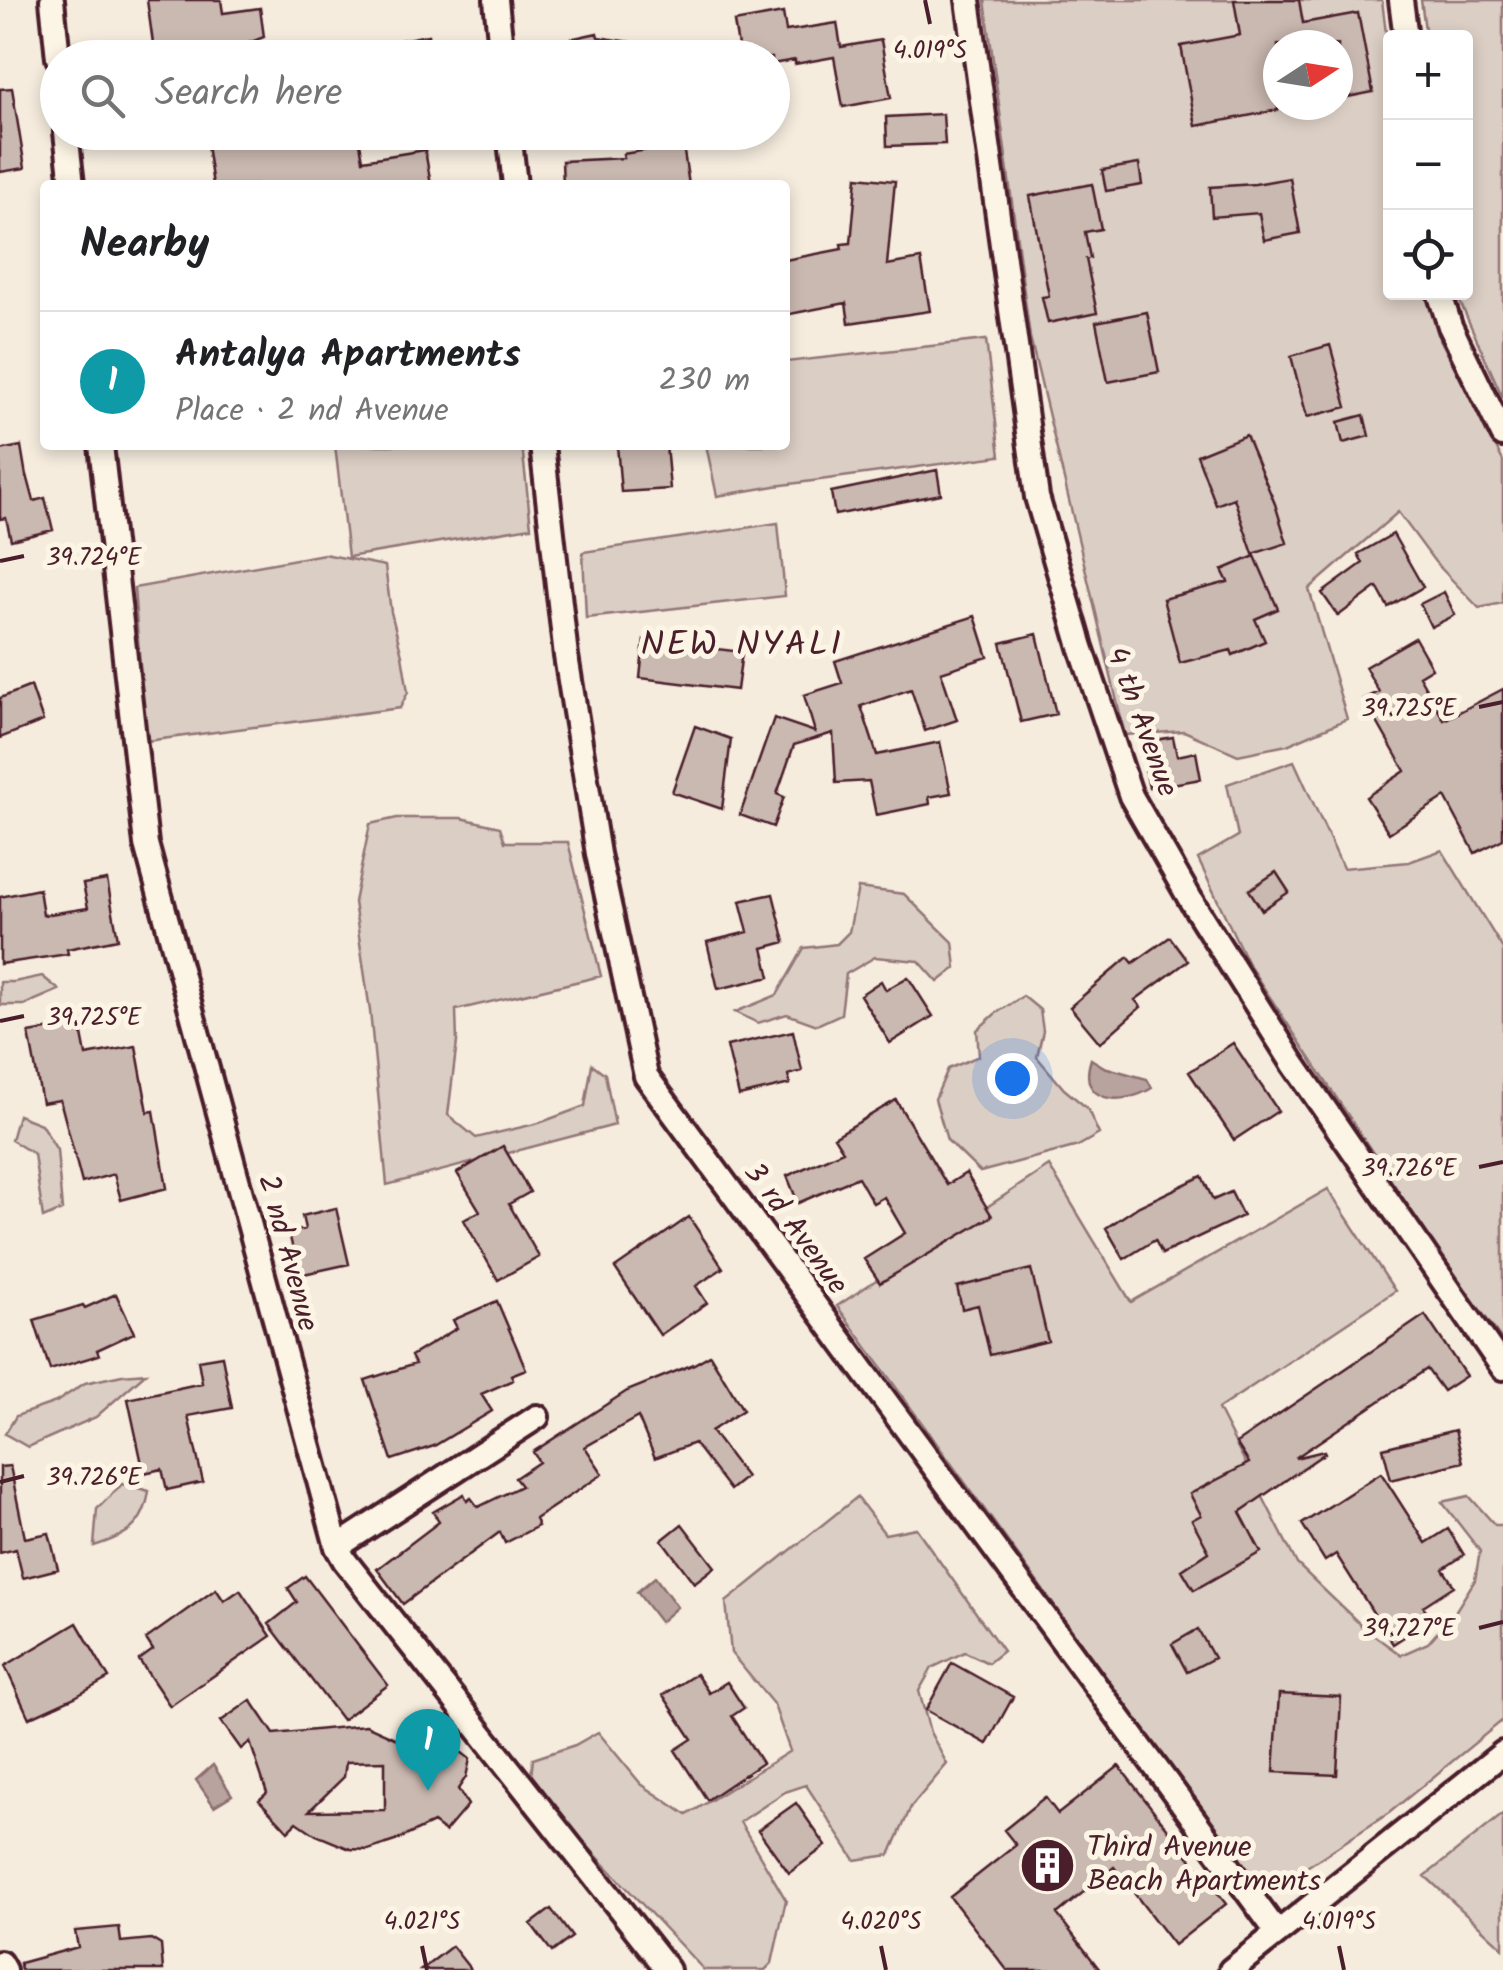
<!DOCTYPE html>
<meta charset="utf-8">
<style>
body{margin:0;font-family:Kalam,sans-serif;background:#f2f2f2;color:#202124}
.controls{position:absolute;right:30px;top:30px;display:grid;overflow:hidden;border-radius:10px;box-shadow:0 5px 15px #0003}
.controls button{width:90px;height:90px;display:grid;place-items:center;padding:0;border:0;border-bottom:2px solid #e0e0e0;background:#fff;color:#202124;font:50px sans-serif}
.compass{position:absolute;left:1263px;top:30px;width:90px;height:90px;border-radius:50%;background:#fff;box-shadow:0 5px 15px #0003;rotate:78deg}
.you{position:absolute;left:1012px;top:1078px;width:35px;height:35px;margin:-25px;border:8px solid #fff;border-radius:50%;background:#1a73e8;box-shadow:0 0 0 15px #1a73e833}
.badge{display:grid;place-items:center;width:65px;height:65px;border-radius:50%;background:#0b8043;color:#fff;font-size:32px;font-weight:700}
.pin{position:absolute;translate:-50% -82px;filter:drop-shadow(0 2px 5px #0008)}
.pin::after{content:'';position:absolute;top:52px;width:35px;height:30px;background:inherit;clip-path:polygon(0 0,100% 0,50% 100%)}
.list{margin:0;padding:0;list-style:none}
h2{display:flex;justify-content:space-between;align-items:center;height:130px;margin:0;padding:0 40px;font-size:42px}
h2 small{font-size:32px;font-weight:400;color:#757577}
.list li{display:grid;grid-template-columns:65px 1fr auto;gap:30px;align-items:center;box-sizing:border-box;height:140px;padding:0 40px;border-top:2px solid #e0e0e0}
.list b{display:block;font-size:38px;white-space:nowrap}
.list p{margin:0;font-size:32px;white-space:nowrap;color:#757577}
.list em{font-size:32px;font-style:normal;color:#757577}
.icon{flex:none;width:55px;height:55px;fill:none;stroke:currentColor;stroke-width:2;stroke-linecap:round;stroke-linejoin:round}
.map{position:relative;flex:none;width:1503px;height:1970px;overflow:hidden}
.search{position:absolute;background:#fff;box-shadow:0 5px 15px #0003;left:40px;top:40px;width:750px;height:110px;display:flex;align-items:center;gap:25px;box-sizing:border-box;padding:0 35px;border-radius:55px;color:#757577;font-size:38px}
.panel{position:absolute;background:#fff;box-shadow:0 5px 15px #0003;left:40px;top:180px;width:750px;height:270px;border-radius:10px}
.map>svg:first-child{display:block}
.green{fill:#dbcec4;stroke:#927678;stroke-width:2.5;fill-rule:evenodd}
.water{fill:#b8a39e;stroke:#8c6e70;stroke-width:2.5}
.building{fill:#cab9b1;stroke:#4a1f2b;stroke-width:2.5;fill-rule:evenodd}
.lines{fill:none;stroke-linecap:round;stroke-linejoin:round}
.minor-casing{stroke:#4a1f2b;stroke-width:30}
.minor{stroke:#fcf5e5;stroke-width:22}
.ticks{fill:none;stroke:#4a1f2b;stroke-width:4}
.labels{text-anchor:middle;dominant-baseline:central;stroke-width:10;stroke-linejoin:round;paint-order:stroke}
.street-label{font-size:30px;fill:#4a1f2b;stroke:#fcf5e5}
.poi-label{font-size:30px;fill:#4a1f2b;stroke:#fcf5e5;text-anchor:start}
.quarter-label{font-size:35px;letter-spacing:2.5px;fill:#4a1f2b;stroke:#fcf5e5}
.ticks-label{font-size:25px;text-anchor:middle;fill:#4a1f2b;stroke:#fcf5e5;stroke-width:10;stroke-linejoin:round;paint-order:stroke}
</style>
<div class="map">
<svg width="1503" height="1970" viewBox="0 0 1503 1970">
<rect width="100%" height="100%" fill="#f5ecde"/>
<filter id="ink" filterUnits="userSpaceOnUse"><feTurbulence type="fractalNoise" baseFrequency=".01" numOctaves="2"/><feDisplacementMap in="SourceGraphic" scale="20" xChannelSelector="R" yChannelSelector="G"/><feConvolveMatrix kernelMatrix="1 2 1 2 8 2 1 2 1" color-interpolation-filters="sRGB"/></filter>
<g filter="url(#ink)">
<!-- green -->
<path class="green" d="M 985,0 L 1382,0 L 1390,66 L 1390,292 L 1430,293 L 1438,335 L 1503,461 L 1503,603 L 1479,608 L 1435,562 L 1398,512 L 1309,589 L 1347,719 L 1287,745 L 1238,755 L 1184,731 L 1125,735 L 1030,337 ZM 1278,45 L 1338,45 L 1338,105 L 1278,105 Z
M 1421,0 L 1503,0 L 1503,398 L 1456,293 L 1466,292 L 1466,38 L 1426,37 Z
M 986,340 L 1000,456 L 775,486 L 717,496 L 706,445 L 785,445 L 785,362 Z
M 335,445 L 522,445 L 531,527 L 348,557 Z
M 778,523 L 785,596 L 586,618 L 583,552 Z
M 324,554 L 385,566 L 391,612 L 402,655 L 408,692 L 400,708 L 146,741 L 134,588 Z
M 1294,761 L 1343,868 L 1409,862 L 1442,850 L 1503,949 L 1503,1341 L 1447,1265 L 1248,964 L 1198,859 L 1238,836 L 1227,784 Z
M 397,818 L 461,818 L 500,827 L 505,842 L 568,842 L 601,976 L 456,1010 L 457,1042 L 448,1115 L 476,1138 L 539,1123 L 585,1106 L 592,1064 L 605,1074 L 615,1125 L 387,1185 L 370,1011 L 354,902 L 370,824 Z
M 858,888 L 904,894 L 953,942 L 956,968 L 938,982 L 919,961 L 875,957 L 846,974 L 841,1014 L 817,1025 L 787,1014 L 758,1023 L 735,1012 L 777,995 L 804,948 L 837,944 L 849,932 Z
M 42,976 L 59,990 L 24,1005 L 0,1005 L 0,982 L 14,982 Z
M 1023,996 L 1040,1010 L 1043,1031 L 1037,1057 L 1064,1089 L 1087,1108 L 1099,1134 L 1078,1146 L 980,1172 L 947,1140 L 935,1099 L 948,1069 L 979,1056 L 977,1030 L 995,1014 Z
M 18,1115 L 41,1124 L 57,1150 L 62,1210 L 43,1218 L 34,1154 L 11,1140 Z
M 1049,1166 L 1131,1302 L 1328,1189 L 1395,1291 L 1218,1409 L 1297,1564 L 1365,1629 L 1401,1655 L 1428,1643 L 1455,1612 L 1475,1580 L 1480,1551 L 1442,1502 L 1469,1496 L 1495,1525 L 1503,1525 L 1503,1720 L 1389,1813 L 1264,1895 L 837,1306 Z
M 146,1373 L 96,1417 L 28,1447 L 5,1434 L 16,1416 L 56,1402 L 85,1383 L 122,1375 Z
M 122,1484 L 149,1491 C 144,1527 126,1536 94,1546 L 97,1509 Z
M 857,1497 L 885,1534 L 916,1528 L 1003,1651 L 988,1663 L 965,1652 L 932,1668 L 919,1691 L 930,1732 L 947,1764 L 911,1807 L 890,1855 L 855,1860 L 806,1785 L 785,1792 L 740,1822 L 786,1900 L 772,1963 L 765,1970 L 704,1970 L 530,1785 L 533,1759 L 575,1745 L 598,1732 L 641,1784 L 687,1815 L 790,1751 L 774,1705 L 731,1653 L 726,1602 Z
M 1503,1814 L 1503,1948 L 1425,1876 Z"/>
<!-- water -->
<path class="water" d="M 1091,1059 L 1104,1067 L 1147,1079 L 1152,1088 C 1123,1106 1076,1104 1091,1059 Z
M 655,1577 L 677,1607 L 660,1622 L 637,1592 Z
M 213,1765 L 232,1795 L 214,1806 L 196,1780 Z"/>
<!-- building -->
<path class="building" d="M 147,0 L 221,0 L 223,13 L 260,8 L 264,37 L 223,53 L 224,58 L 155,58 Z
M 1234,0 L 1299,0 L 1303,23 L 1358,13 L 1373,92 L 1338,99 L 1338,45 L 1278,45 L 1278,110 L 1196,126 L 1181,46 L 1240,35 Z
M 783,13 L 786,31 L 837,23 L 841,47 L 881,40 L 891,98 L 843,107 L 834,57 L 795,64 L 795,60 L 772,64 L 772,58 L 740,58 L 734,22 Z
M 597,33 L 598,37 L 651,45 L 650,58 L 530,58 L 529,48 Z
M 428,35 L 432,58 L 369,58 L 368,46 Z
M 12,88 L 25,168 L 0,172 L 0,89 Z
M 943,114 L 945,144 L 887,146 L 886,117 Z
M 205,132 L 358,132 L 363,160 L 425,150 L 431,185 L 213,185 Z
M 649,132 L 681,132 L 689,185 L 563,185 L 562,161 L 624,158 L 623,154 L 653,149 Z
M 1139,164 L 1142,185 L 1106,191 L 1102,170 Z
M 857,177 L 895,181 L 887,265 L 921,259 L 930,311 L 849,323 L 846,303 L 785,315 L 785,260 L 842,249 L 841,244 L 851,243 Z
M 1290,178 L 1300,233 L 1264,240 L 1259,213 L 1212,217 L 1210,187 L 1255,184 Z
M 1092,184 L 1101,229 L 1085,232 L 1090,258 L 1086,259 L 1097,313 L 1048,323 L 1042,297 L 1049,296 L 1030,196 Z
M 1147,312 L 1159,372 L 1108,382 L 1096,322 Z
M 1330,345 L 1347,407 L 1307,417 L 1291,356 Z
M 1364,415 L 1369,436 L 1343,443 L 1338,422 Z
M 1246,435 L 1275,504 L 1287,543 L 1253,554 L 1234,498 L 1216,505 L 1197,455 Z
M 617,445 L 666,445 L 670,489 L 621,492 Z
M 21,446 L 26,476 L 27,475 L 34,501 L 45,498 L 53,530 L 11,540 L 6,518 L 0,519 L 0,450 Z
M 937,470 L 941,494 L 835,515 L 831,492 Z
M 1393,534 L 1423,587 L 1388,607 L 1377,587 L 1338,616 L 1322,593 L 1363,563 L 1358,554 Z
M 1255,556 L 1278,609 L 1255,619 L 1265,641 L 1233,655 L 1231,650 L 1180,663 L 1163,599 L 1228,582 L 1222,570 Z
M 1444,592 L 1455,615 L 1431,627 L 1420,604 Z
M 975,616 L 988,657 L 941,672 L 957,720 L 925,731 L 911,689 L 861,706 L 877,755 L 940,742 L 951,793 L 929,797 L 930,804 L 876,815 L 869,781 L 836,783 L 833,733 L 794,745 L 777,794 L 784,797 L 773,827 L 740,815 L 774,718 L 815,732 L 804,695 L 842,683 L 835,661 Z
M 1037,634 L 1056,714 L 1021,722 L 1001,643 Z
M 1415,638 L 1432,668 L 1419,676 L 1444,720 L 1503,689 L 1503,839 L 1475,853 L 1445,797 L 1389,833 L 1366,797 L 1405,771 L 1364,699 L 1379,692 L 1365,667 Z
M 644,640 L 742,652 L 737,690 L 640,678 Z
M 31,686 L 43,721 L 0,738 L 0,698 Z
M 695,726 L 731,739 L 722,809 L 672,792 Z
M 1173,737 L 1177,756 L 1196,752 L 1201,779 L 1149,788 L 1144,762 L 1148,761 L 1144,742 Z
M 1276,872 L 1289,892 L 1262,910 L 1249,890 Z
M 107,880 L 118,939 L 67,949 L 68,954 L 0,964 L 0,897 L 39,889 L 43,915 L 88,908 L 83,884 Z
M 773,894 L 785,942 L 763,948 L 770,977 L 718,989 L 707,942 L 748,932 L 740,901 Z
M 1170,937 L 1188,961 L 1135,1000 L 1141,1007 L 1100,1043 L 1070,1007 L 1128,957 L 1133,963 Z
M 908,977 L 933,1016 L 890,1043 L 860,995 L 881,981 L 886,990 Z
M 80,1024 L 86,1055 L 136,1046 L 148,1112 L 154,1111 L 167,1188 L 121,1200 L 114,1174 L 82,1183 L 60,1100 L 42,1103 L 29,1033 Z
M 793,1031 L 802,1071 L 788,1075 L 790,1084 L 739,1096 L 727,1046 Z
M 1233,1043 L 1278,1111 L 1234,1140 L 1189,1072 Z
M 896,1100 L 947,1185 L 966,1173 L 992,1216 L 880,1283 L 864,1259 L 905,1233 L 884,1197 L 873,1203 L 858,1177 L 798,1203 L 787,1176 L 843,1151 L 834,1137 Z
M 503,1146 L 530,1192 L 509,1204 L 539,1257 L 498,1280 L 464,1220 L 480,1211 L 457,1173 Z
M 1202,1176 L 1213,1200 L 1231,1192 L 1243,1216 L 1162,1254 L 1155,1240 L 1124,1259 L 1106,1228 L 1139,1206 Z
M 336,1208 L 349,1264 L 299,1275 L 289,1233 L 305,1229 L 302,1216 Z
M 689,1217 L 723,1268 L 696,1286 L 707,1303 L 660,1335 L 615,1268 Z
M 1031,1269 L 1048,1341 L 990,1355 L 978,1305 L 962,1309 L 957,1287 Z
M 116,1294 L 134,1333 L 97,1350 L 99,1355 L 50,1370 L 34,1320 L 83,1305 L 85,1308 Z
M 497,1301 L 526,1369 L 511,1375 L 513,1380 L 481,1394 L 492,1411 L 434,1446 L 392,1460 L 365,1380 L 415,1364 L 411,1356 L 457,1328 L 453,1320 Z
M 1425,1315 L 1466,1376 L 1443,1391 L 1427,1369 L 1295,1458 L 1324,1451 L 1325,1453 L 1240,1512 L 1261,1552 L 1194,1590 L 1182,1570 L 1209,1552 L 1192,1520 L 1201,1515 L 1190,1494 L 1249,1463 L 1236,1443 Z
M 710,1355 L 743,1410 L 711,1431 L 746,1477 L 730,1490 L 694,1443 L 655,1458 L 638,1417 L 585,1447 L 603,1474 L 535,1519 L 538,1526 L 505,1543 L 500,1532 L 403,1604 L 377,1569 L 439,1522 L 433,1512 L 464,1494 L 467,1501 L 471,1498 L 478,1507 L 521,1486 L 515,1478 L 539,1462 L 533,1452 L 627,1391 L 694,1364 Z
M 222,1356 L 232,1408 L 188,1416 L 203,1482 L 167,1490 L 162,1469 L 144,1473 L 128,1399 L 202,1383 L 198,1360 Z
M 1455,1430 L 1463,1462 L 1391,1480 L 1383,1448 Z
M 10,1466 L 25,1538 L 49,1533 L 58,1569 L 23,1578 L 16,1549 L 0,1553 L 0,1467 Z
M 1381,1473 L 1426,1543 L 1448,1529 L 1464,1555 L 1443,1569 L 1454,1586 L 1423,1606 L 1432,1619 L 1393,1644 L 1336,1554 L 1325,1561 L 1302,1524 Z
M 682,1524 L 715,1567 L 694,1583 L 662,1540 Z
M 305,1576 L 388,1685 L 342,1720 L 269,1624 L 297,1602 L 288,1588 Z
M 216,1589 L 224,1601 L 240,1590 L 271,1636 L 170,1706 L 139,1660 L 153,1650 L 146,1639 Z
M 77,1623 L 109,1678 L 75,1697 L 29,1718 L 5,1666 Z
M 1198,1629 L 1214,1658 L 1187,1672 L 1172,1644 Z
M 952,1663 L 1013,1697 L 987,1744 L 926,1710 Z
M 696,1674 L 709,1693 L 727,1682 L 744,1708 L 732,1716 L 762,1763 L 707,1800 L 675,1750 L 692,1739 L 663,1695 Z
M 1279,1694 L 1341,1697 L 1337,1775 L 1274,1772 Z
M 251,1700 L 274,1734 L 366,1725 L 410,1745 L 419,1732 L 440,1736 L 470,1759 L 466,1777 L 458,1789 L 468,1805 L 445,1832 L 433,1823 L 395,1841 L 368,1850 L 350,1849 L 316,1835 L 297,1822 L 288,1831 L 259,1800 L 267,1793 L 250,1742 L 241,1749 L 221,1721 ZM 385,1761 L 385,1810 L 309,1811 L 344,1777 L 346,1762 Z
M 1119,1766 L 1226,1904 L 1174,1945 L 1114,1867 L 1057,1914 L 1100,1970 L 1007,1970 L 950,1897 L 1016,1845 L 1004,1830 L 1045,1797 L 1058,1814 Z
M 796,1803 L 826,1846 L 789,1873 L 758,1830 Z
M 551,1909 L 572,1937 L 552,1952 L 531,1924 Z
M 119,1927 L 121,1942 L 151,1939 L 161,1945 L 163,1970 L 21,1970 L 20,1963 L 78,1947 L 75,1931 Z
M 452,1946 L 471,1970 L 421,1970 Z"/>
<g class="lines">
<defs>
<path id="minor" d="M 52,0 L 58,58
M 496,0 L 502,58
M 968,0 L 1037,497 L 1081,647 L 1131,796 L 1193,904 L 1293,1063 L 1503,1368
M 1401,0 L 1406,38
M 66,132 L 72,185
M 509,132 L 515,185
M 1439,292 L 1450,326 L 1503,435
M 101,445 L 146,844 L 337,1547 L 345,1561 L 668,1970
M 542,445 L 566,656 L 598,854 L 646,1076 L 1277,1932
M 337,1547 L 537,1417
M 0,1963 L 4,1970
M 1231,1970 L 1503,1753"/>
</defs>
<!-- minor casing -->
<use href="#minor" class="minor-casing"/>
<!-- minor -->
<use href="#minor" class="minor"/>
</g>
</g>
<!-- ticks -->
<path class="ticks" d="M 925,0 L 930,24M 0,561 L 24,556M 1479,707 L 1503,702M 0,1021 L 24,1016M 1479,1167 L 1503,1162M 0,1482 L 24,1476M 1479,1628 L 1503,1622M 422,1946 L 427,1970M 881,1946 L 886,1970M 1339,1946 L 1344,1970"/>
<!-- icons -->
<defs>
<symbol id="building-disc" viewBox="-11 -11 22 22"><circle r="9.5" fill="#4a1f2b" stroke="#fcf5e5"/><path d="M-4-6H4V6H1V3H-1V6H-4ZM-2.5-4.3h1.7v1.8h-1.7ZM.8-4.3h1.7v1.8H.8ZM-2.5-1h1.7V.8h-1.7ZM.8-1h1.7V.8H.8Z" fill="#fff"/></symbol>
</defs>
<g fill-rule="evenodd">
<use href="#building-disc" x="1016" y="1834" width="63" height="63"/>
</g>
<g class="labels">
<!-- street labels -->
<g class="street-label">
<text transform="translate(1141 722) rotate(70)">4 th Avenue</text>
<text transform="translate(795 1229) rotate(54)">3 rd Avenue</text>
<text transform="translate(287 1253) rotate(75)">2 nd Avenue</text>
</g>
<!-- poi labels -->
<g class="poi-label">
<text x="1087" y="1848">Third Avenue<tspan x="1087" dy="34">Beach Apartments</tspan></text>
</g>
<!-- quarter labels -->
<g class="quarter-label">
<text x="742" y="646">NEW NYALI</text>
</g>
</g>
<g class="ticks-label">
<text x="930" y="58">4.019°S</text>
<text x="94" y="565">39.724°E</text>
<text x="1409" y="716">39.725°E</text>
<text x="94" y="1025">39.725°E</text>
<text x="1409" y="1176">39.726°E</text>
<text x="94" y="1485">39.726°E</text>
<text x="1409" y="1636">39.727°E</text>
<text x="422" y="1929">4.021°S</text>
<text x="881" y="1929">4.020°S</text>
<text x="1339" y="1929">4.019°S</text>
</g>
</svg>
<div class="controls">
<button>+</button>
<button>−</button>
<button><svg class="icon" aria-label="locate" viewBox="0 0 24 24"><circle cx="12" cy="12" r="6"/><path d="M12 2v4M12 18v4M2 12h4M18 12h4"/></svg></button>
</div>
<svg class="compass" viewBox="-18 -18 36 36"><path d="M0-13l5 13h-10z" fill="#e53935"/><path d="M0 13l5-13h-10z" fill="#757577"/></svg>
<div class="you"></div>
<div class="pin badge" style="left:428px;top:1791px;background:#0f9aa8">1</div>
<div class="search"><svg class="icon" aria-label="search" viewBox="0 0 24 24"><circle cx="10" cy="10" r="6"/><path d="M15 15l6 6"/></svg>Search here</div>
<section class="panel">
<h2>Nearby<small></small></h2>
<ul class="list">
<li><span class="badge" style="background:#0f9aa8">1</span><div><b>Antalya Apartments</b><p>Place · 2 nd Avenue</p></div><em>230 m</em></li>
</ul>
</section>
</div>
